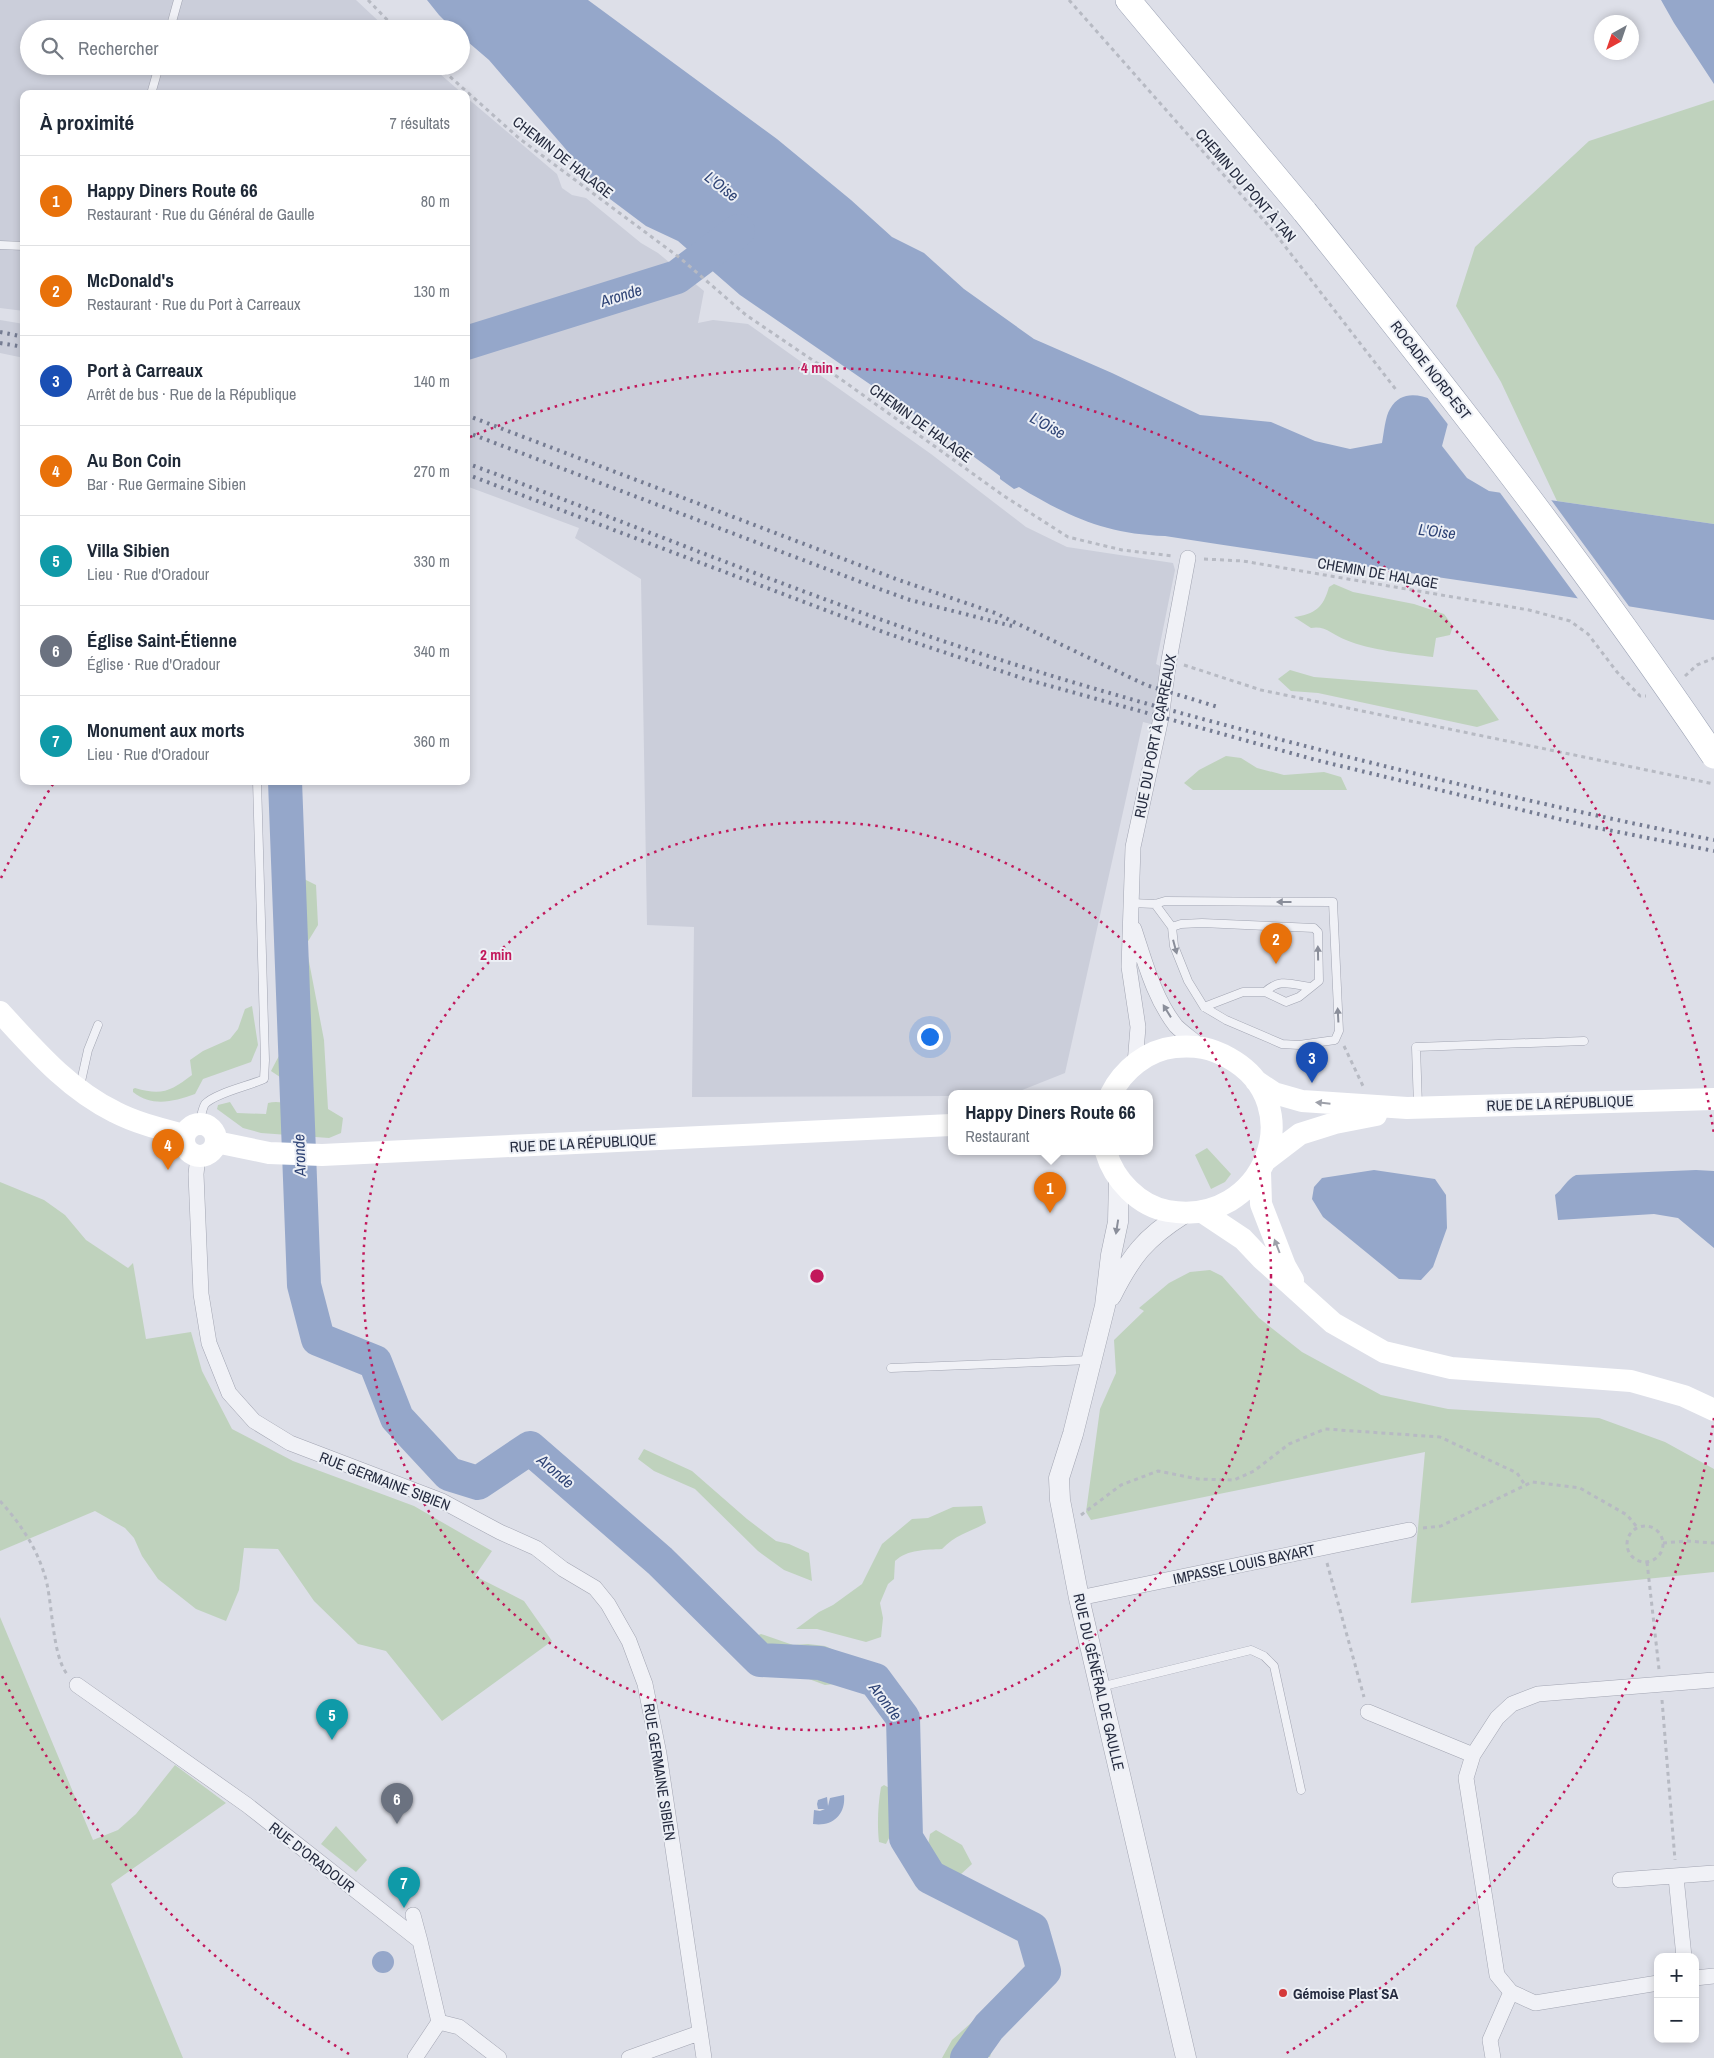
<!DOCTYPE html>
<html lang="fr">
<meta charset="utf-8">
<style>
body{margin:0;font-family:"Archivo Narrow",sans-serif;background:#f6f6f7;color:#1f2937}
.controls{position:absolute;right:15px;bottom:15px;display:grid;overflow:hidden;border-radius:10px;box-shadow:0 2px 8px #0003}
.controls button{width:45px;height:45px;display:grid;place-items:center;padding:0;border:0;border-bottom:1px solid #e0e1e3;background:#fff;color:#1f2937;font:25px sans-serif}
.compass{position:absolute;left:1594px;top:15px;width:45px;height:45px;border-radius:50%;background:#fff;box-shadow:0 2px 8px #0003;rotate:220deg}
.you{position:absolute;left:929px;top:1036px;width:18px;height:18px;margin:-12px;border:4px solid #fff;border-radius:50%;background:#1a73e8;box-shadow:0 0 0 8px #1a73e833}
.badge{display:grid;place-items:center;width:32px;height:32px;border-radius:50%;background:#d5393a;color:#fff;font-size:16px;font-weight:700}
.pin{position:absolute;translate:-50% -41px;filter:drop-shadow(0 1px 2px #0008)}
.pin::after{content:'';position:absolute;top:26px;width:18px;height:15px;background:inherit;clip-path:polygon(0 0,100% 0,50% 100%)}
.popup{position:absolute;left:948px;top:1090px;width:205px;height:65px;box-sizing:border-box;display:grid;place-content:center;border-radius:10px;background:#fff;filter:drop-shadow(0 1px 4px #0005);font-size:16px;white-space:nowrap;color:#747a83}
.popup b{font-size:19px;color:#1f2937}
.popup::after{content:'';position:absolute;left:50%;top:100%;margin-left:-10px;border:10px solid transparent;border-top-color:#fff}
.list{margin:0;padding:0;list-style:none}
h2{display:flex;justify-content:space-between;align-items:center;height:65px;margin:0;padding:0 20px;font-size:21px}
h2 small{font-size:16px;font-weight:400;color:#747a83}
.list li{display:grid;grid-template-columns:32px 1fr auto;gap:15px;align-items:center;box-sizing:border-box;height:90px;padding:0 20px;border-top:1px solid #e0e1e3}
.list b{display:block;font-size:19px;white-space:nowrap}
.list p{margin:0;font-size:16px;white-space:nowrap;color:#747a83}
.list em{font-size:16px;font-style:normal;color:#747a83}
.icon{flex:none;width:28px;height:28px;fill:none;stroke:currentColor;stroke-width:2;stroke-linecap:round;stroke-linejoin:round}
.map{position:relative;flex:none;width:1714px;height:2058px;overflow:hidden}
.search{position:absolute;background:#fff;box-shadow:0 2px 8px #0003;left:20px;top:20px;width:450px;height:55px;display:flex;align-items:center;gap:12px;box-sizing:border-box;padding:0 18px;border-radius:28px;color:#747a83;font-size:19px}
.panel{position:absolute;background:#fff;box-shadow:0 2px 8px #0003;left:20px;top:90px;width:450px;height:695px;border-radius:10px}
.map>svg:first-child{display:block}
.built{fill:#cbceda}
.green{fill:#bfd2bd}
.water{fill:#95a7ca}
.pier{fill:#dddfe8}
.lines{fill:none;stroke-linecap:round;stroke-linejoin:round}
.river{stroke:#95a7ca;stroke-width:34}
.service-casing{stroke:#a2a5b2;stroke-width:9}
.minor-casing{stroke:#a2a5b2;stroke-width:16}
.tertiary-casing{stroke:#a2a5b2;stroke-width:21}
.primary-casing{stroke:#9ba2b4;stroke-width:26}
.path{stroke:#b7bac3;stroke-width:3;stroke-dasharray:4 4;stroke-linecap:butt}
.service{stroke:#f0f1f6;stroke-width:8}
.minor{stroke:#f0f1f6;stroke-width:15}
.tertiary{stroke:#f0f1f6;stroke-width:20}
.secondary{stroke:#fff;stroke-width:22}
.primary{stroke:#fff;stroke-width:25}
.rail{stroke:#757c92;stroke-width:4;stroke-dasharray:2.5 5;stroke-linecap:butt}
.primary-bridge-casing{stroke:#9ba2b4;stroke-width:26;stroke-linecap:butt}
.primary-bridge{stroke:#fff;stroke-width:25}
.oneway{fill:#8a8e9a}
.oneway2{fill:#9da0a9}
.ring{fill:none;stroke:#c2185b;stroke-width:2.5;stroke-dasharray:2.5 5}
.poi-dot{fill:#d5393a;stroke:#eceff5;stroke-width:2}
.labels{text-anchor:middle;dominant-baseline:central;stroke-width:4;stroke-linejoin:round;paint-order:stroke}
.street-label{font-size:15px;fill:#252b3f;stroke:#eceff5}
.poi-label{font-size:15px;font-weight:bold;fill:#252b3f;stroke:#eceff5;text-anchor:start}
.water-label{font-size:16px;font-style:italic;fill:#2e4375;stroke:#eceff5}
.centre{fill:#c2185b;stroke:#eceff5;stroke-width:2.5}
.ring-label{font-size:15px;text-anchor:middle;font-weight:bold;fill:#c2185b;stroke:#eceff5;stroke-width:4;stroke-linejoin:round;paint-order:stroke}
</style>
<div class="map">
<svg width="1714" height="2058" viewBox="0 0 1714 2058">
<rect width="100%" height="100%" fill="#dddfe8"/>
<!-- built -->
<path class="built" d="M 0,0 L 356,0 L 387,29 L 29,29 L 29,66 L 431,66 L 463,94 L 24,94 L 24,311 L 0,308 Z
M 466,97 L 557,174 L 562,188 L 572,195 L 586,198 L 641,243 L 658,253 L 704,291 L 698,323 L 713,320 L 748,324 L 931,454 L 1026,527 L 1067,547 L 1173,563 L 1175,570 L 1156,664 L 1168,670 L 1159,726 L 1143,722 L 1065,1073 L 1012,1094 L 951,1094 L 951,1096 L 692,1097 L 694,927 L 647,925 L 641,579 L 575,538 L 579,528 L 466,486 Z
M 0,320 L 24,324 L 24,358 L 0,353 Z"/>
<!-- green -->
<path class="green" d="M 1714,100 L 1714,524 L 1557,501 L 1501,382 L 1456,306 L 1475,247 L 1589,141 Z
M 1334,584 L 1353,592 L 1414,604 L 1444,614 L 1453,626 L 1450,635 L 1436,638 L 1433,657 C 1408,654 1369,650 1346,640 C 1333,635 1325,625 1311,628 L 1294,617 C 1315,614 1323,608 1329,587 Z
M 1290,670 L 1314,677 L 1477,690 L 1499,720 L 1477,727 L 1318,693 L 1291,691 L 1278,679 Z
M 1226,756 L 1241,758 L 1257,768 L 1284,775 L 1324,772 L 1341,777 L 1347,790 L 1193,790 L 1184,783 L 1199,770 Z
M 289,876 L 300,877 L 316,885 L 318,925 L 307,943 L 307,951 L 324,1040 L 328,1109 L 343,1118 L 341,1133 L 329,1138 L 261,1133 L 243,1128 L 217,1109 L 218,1105 L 230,1102 L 237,1113 L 266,1114 L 268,1103 C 279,1100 293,1105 305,1106 C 311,1093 305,1087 296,1078 L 280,1077 L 271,1071 C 284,1046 280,1051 306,1050 L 304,1020 L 278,952 L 275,918 L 276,889 Z
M 252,1006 L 258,1045 L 251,1062 L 203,1079 L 195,1094 C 173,1102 152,1107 133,1092 L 133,1089 L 135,1088 C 162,1096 171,1091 192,1075 L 190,1060 L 203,1051 L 230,1039 L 238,1029 L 245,1009 Z
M 1207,1148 L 1231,1174 L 1225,1182 L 1211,1189 L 1195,1155 Z
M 0,1182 L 44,1200 L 65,1215 L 86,1240 L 128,1268 L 133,1263 L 146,1339 L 191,1332 L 202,1371 L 232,1429 L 293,1461 L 414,1506 L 492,1551 L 475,1576 L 524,1601 L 552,1641 L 442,1721 L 386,1651 L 358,1644 L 314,1601 L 278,1549 L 244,1548 L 239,1590 L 226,1621 L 196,1609 L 158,1579 L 142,1556 L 134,1538 L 125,1528 L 95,1511 L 0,1551 Z
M 1210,1270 L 1222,1276 L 1259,1318 L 1302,1352 L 1381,1395 L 1448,1409 L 1599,1418 L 1665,1442 L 1714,1469 L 1714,1572 L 1411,1603 L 1425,1452 L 1091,1520 L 1086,1512 L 1100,1409 L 1116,1373 L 1114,1340 L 1144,1311 L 1139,1308 L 1169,1283 L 1190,1272 Z
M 644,1449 L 692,1471 L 747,1519 L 776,1541 L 789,1544 L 809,1553 L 812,1581 L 784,1570 L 758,1551 L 695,1489 L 654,1471 L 638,1459 Z
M 982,1506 L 986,1523 C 970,1532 955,1535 942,1549 C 926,1550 908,1549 895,1561 L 894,1579 L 888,1584 L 880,1603 L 883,1618 L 881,1637 L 866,1642 L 817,1629 L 796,1629 L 819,1612 L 833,1605 L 862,1584 L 882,1544 L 912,1519 L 928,1518 L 953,1507 Z
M 0,1617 L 93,1840 L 118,1830 L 136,1814 L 175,1765 L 226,1803 L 111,1884 L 183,2058 L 0,2058 Z
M 761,1634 L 793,1645 L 808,1644 L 825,1646 L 845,1655 L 844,1659 C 836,1660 829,1657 820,1656 C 801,1654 762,1660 756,1636 Z
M 743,1651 L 779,1665 L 817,1670 L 823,1669 L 836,1673 L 860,1682 L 872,1695 L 844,1683 L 825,1685 L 790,1672 L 767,1672 L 743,1660 L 740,1654 Z
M 909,1762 L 916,1791 L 911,1815 L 900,1812 L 898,1793 L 900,1769 Z
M 884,1785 L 893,1790 L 894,1828 L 886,1844 L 879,1842 C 877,1825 878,1804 881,1787 Z
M 336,1826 L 367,1860 L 356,1872 L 321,1844 Z
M 936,1830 L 962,1845 L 972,1864 L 960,1875 L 959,1880 L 976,1891 L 1014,1903 L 1028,1913 L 1029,1927 L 1024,1932 L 1013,1935 L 999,1926 L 980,1919 L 938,1892 L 928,1845 L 930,1834 Z
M 1012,1986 L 1024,2000 L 1025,2007 L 1012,2024 L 996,2035 L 990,2057 L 942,2058 L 952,2040 Z"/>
<!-- water -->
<path class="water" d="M 427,0 L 588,0 L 777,139 L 851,200 L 892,237 L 924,253 L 964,289 L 1034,339 L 1112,373 L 1200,415 L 1271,422 L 1315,441 L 1350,449 L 1382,443 C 1384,433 1385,417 1390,409 C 1404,384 1432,399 1452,408 L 1442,446 L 1467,478 L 1489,491 L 1714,524 L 1714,620 C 1531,590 1348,564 1165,536 C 1106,534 1069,517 1019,487 L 1014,489 L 1000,479 L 1000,476 L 951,440 L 740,295 L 678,241 L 646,226 L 606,196 L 489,60 L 461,36 L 461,29 L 453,29 L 439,15 Z
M 1661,0 L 1714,0 L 1714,84 L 1674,23 Z
M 1374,1170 L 1435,1179 L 1446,1195 L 1447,1228 L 1433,1267 L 1421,1280 L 1399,1279 L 1323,1217 L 1312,1199 L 1314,1187 L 1322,1178 Z
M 1696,1170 L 1714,1171 L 1714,1248 L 1678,1218 L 1654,1214 L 1558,1220 L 1555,1195 C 1563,1189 1567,1179 1576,1175 Z
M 844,1795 C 846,1815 832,1827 813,1824 L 814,1810 L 820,1811 L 825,1809 L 818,1809 L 817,1804 L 818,1800 L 827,1797 L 828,1806 L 830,1798 Z
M372 1962a11 11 0 1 1 22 0a11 11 0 1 1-22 0Z"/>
<!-- pier -->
<path class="pier" d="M 1423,392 L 1453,406 L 1454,408 L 1450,427 Z
M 1498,490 L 1549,497 L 1631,609 L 1579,600 Z"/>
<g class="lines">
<!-- river -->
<path class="river" d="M 466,343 L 677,277 L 738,231
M 285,781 L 304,1285 L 318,1339 L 375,1362 L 397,1418 L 449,1474 L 478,1483 L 530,1448 L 660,1561 L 760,1660 L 820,1663 L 875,1680 L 903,1718 L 906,1838 L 930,1877 L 1032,1929 L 1044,1971 L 989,2027 L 967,2058"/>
<defs>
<path id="service" d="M 170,29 L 178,0
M 151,94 L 159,66
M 0,245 L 24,246
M 1131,903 L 1155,904 L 1165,901 L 1333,902 L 1339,1031 L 1335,1040 L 1299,1045 L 1282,1044 L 1226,1020 L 1204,1007 L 1188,981 L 1174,946 L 1172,927 L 1155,904
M 1172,927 L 1181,924 L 1202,923 L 1314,928 L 1318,932 L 1319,981 L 1299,997 L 1286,1002 L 1265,992 L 1243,992 L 1204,1007
M 1265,992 C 1280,978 1290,984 1310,987
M 80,1086 L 88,1050 L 98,1025
M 1418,1106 L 1416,1047 L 1584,1041
M 199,1123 C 201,1118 202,1109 205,1104 C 215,1093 249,1086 264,1079 L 265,1060 L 257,781
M 891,1368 L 1090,1360
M 1100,1687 L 1251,1650 L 1264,1656 L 1274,1666 L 1301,1790"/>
<path id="minor" d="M 1134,929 C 1145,962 1154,998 1176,1026 C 1183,1033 1192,1039 1200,1046
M 1135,1064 L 1138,1027 L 1129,967 L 1133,847 L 1161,718 L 1169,660 L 1188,558
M 198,1156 L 196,1174 L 201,1294 L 209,1343 L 229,1393 L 254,1421 L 290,1443 L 442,1501 L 500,1532 L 536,1548 L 563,1569 L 595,1588 L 608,1604 L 629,1641 L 645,1684 L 659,1754 L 704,2058
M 1079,1598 L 1409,1530
M 77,1685 L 247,1805 L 420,1941 L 439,2022 L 459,2027 L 499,2058
M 1368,1712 L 1473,1755
M 1676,1877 L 1684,1957
M 1620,1880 L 1714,1873
M 413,1915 L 420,1941
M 1695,1978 L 1714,1976
M 1658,1983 L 1535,2003 L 1511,1992 L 1497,1975 L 1466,1778 L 1473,1755 L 1497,1718 L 1512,1704 L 1538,1694 L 1714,1680
M 415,2058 L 439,2022
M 629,2058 L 699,2033
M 1493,2058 L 1490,2040 L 1511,1992"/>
<path id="tertiary" d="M 1119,1178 L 1118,1222 L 1111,1255 L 1105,1306 L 1073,1434 L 1059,1478 L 1060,1500 L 1079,1598 L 1186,2058
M 1111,1296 C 1131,1256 1145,1238 1183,1214"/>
<path id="primary" d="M 1128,0 L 1305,212"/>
</defs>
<!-- service casing -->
<use href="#service" class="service-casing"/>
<!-- minor casing -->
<use href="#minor" class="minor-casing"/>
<!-- tertiary casing -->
<use href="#tertiary" class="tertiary-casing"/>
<!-- primary casing -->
<use href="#primary" class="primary-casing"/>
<!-- path -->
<path class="path" d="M 368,0 L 396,29
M 1069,0 L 1274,232 L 1397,391
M 438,66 L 520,139 L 680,258 L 746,315 L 842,380 L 1004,496 L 1068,537 L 1122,550 L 1173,556
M 1204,559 L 1243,561 L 1529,610 L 1570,621 L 1588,634 L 1617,672 L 1640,696 L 1646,696
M 1184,665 L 1261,690 L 1714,784
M 1685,676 L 1697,665 L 1714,658
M 1344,1046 L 1363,1086
M 0,1501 C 19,1522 35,1545 44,1573 C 53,1598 51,1653 67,1674
M 1081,1515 L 1121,1485 L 1158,1471 L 1198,1479 L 1234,1480 L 1254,1471 L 1289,1444 L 1325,1429 L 1440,1437 L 1517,1473 L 1525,1485
M1627 1544a18 18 0 1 1 36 0a18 18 0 1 1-36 0Z
M 1423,1528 L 1441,1526 L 1532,1482 L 1580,1488 L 1627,1515 L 1637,1527
M 1663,1543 L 1687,1541 L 1714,1543
M 1647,1562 L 1659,1669
M 1327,1563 L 1364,1697
M 1662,1700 L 1675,1860"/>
<!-- service -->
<use href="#service" class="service"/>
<!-- minor -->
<use href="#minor" class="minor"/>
<!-- tertiary -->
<use href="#tertiary" class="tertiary"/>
<!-- secondary -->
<path class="secondary" d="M 0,1012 C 35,1050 68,1089 115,1112 C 136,1123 161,1129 184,1135
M 1256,1081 L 1274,1093 L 1302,1101 L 1407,1108 L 1714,1099
M184 1140a16 16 0 1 1 32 0a16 16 0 1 1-32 0Z
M 216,1142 L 269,1153 L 322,1155 L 951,1125
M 1106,1152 C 1114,1180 1139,1206 1168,1211 C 1264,1228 1312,1104 1229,1058 C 1211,1048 1196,1045 1175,1047 C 1147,1050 1123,1070 1111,1094
M 1266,1160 L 1300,1134 L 1335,1123 L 1376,1115
M 1260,1172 L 1261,1204 L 1285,1266 L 1293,1280
M 1204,1213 L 1243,1239 L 1261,1258 L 1333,1323 L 1384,1352 L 1451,1368 L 1631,1381 L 1684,1396 L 1714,1410"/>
<!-- primary -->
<use href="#primary" class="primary"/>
<!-- rail -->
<path class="rail" d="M 0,332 L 24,337
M 0,343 L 24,347
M 466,415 L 896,579 L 995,613 L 1146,685 L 1218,707
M 466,432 L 874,587 L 910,600 L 1012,626
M 466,463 C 630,523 792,591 958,646 C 1060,680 1163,709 1267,736 C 1415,775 1564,810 1714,840
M 466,474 L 886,633 L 1025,679 L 1316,760 L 1588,826 L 1714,851"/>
<defs>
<path id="primary-bridge" d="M 1305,212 C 1447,389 1587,568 1714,756"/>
</defs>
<!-- primary-bridge casing -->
<use href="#primary-bridge" class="primary-bridge-casing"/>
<!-- primary-bridge -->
<use href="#primary-bridge" class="primary-bridge"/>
</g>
<!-- one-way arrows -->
<defs><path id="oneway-solid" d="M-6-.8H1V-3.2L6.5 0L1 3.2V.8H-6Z" transform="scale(1.25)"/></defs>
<g class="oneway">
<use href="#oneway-solid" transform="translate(1284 902) rotate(-180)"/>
<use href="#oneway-solid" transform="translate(1175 947) rotate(75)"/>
<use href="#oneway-solid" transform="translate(1318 953) rotate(-91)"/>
<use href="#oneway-solid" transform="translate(1167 1011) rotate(-122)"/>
<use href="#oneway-solid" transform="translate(1338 1015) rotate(-93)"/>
<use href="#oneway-solid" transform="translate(1117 1227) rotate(99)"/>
</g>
<g class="oneway2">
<use href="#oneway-solid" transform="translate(1323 1103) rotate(-174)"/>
<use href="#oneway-solid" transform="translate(1277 1246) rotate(-111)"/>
</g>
<!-- distance rings -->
<g class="ring">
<circle cx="817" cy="1276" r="454"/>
<path d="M1714 1418A908 908 0 0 1 1285 2054M349 2054A908 908 0 0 1 1 1674M1 878A908 908 0 0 1 55 781M470 437A908 908 0 0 1 1714 1134"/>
</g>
<!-- markers -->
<circle class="poi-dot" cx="1283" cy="1993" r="5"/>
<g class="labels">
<!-- street labels -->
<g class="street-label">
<text transform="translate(563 157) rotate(38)">CHEMIN DE HALAGE</text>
<text transform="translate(1246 185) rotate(49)">CHEMIN DU PONT À TAN</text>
<text transform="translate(1431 370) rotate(52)">ROCADE NORD-EST</text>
<text transform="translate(921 423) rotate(36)">CHEMIN DE HALAGE</text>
<text transform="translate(1378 573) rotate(10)">CHEMIN DE HALAGE</text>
<text transform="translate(1155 736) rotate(-79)">RUE DU PORT À CARREAUX</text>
<text transform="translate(1560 1103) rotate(-2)">RUE DE LA RÉPUBLIQUE</text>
<text transform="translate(583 1143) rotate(-3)">RUE DE LA RÉPUBLIQUE</text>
<text transform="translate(385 1481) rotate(21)">RUE GERMAINE SIBIEN</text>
<text transform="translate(1244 1564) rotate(-12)">IMPASSE LOUIS BAYART</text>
<text transform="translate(1099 1682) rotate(77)">RUE DU GÉNÉRAL DE GAULLE</text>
<text transform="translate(660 1772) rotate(81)">RUE GERMAINE SIBIEN</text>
<text transform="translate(312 1857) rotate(38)">RUE D'ORADOUR</text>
</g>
<!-- poi labels -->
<g class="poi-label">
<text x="1293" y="1993">Gémoise Plast SA</text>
</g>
<!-- water labels -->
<g class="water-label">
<text transform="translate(722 186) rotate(38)">L'Oise</text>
<text transform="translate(621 295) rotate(-17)">Aronde</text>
<text transform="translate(1048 425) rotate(29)">L'Oise</text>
<text transform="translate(1437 531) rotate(7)">L'Oise</text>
<text transform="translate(299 1155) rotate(-92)">Aronde</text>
<text transform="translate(556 1471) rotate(41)">Aronde</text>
<text transform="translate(886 1701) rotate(53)">Aronde</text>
</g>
</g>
<circle cx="817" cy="1276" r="8" class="centre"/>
<g class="ring-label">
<text x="817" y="373">4 min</text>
<text x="496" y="960">2 min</text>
</g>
</svg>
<div class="controls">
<button>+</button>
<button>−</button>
</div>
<svg class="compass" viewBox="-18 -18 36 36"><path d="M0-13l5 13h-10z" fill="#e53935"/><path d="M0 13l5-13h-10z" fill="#747a83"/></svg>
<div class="you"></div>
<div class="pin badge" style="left:1050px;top:1213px;background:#e8710a">1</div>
<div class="popup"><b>Happy Diners Route 66</b>Restaurant</div>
<div class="pin badge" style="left:1276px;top:964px;background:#e8710a">2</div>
<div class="pin badge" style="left:1312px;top:1083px;background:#1a4fb4">3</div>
<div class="pin badge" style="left:168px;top:1170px;background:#e8710a">4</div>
<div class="pin badge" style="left:332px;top:1740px;background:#0f9aa8">5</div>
<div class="pin badge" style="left:397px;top:1824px;background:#6b7280">6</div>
<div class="pin badge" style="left:404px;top:1908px;background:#0f9aa8">7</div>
<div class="search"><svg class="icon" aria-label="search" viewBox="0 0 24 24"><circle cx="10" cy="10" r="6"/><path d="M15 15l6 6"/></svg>Rechercher</div>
<section class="panel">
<h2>À proximité<small>7 résultats</small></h2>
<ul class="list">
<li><span class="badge" style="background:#e8710a">1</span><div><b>Happy Diners Route 66</b><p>Restaurant · Rue du Général de Gaulle</p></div><em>80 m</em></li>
<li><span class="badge" style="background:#e8710a">2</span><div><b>McDonald's</b><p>Restaurant · Rue du Port à Carreaux</p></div><em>130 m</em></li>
<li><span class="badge" style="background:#1a4fb4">3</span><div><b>Port à Carreaux</b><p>Arrêt de bus · Rue de la République</p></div><em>140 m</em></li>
<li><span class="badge" style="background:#e8710a">4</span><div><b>Au Bon Coin</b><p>Bar · Rue Germaine Sibien</p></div><em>270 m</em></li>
<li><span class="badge" style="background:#0f9aa8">5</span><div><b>Villa Sibien</b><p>Lieu · Rue d'Oradour</p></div><em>330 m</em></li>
<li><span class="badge" style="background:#6b7280">6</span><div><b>Église Saint-Étienne</b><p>Église · Rue d'Oradour</p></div><em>340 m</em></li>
<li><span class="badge" style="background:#0f9aa8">7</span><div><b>Monument aux morts</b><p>Lieu · Rue d'Oradour</p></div><em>360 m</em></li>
</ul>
</section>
</div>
